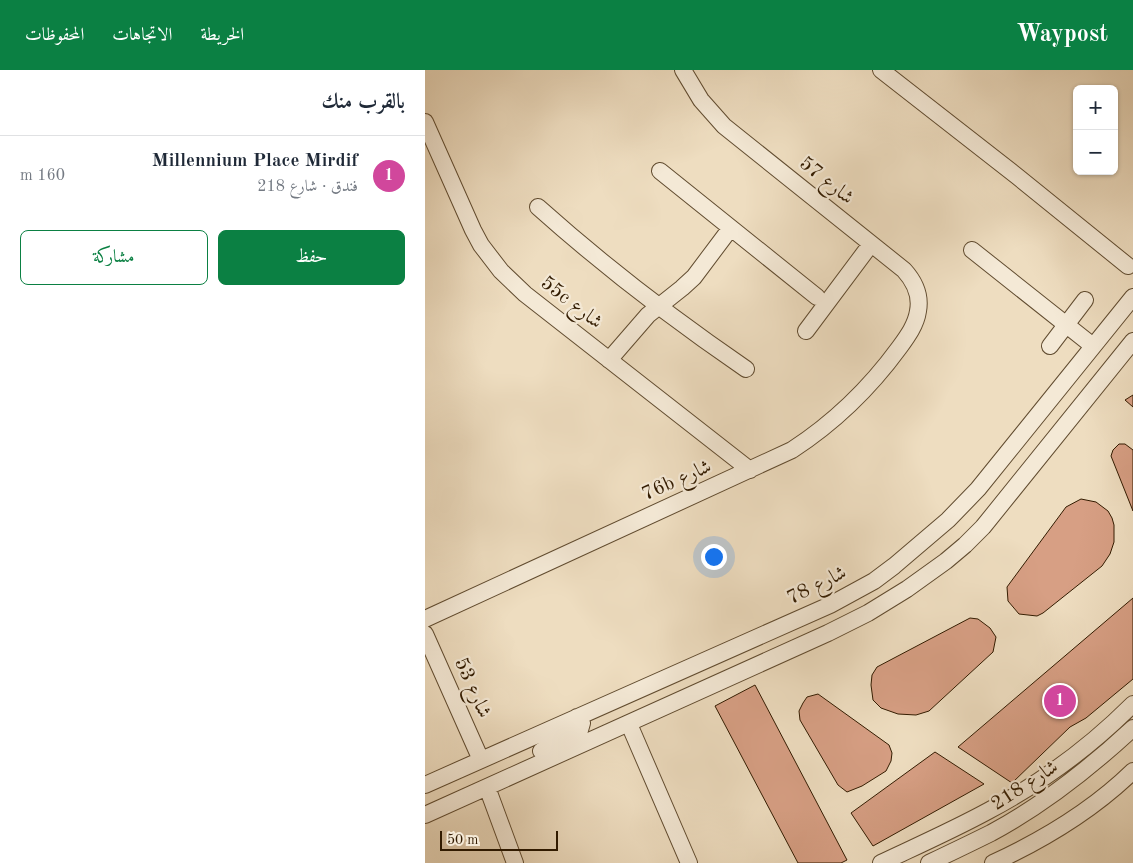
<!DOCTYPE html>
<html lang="ar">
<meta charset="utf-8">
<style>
body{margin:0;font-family:"Old Standard TT",Amiri,serif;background:#f2f2f3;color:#1f2937;direction:rtl}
.controls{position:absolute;right:15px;top:15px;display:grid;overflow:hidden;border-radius:8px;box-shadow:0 1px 4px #0004}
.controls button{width:45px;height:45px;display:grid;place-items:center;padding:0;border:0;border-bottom:1px solid #e0e1e3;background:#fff;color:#1f2937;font:25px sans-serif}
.scale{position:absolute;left:15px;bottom:12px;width:118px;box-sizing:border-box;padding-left:5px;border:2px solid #321b00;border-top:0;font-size:14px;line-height:18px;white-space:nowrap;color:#321b00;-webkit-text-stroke:4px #f4e9d6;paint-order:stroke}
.you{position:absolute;left:288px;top:486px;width:18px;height:18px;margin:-12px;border:4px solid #fff;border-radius:50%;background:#1a73e8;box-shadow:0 0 0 8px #1a73e833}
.badge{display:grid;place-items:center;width:32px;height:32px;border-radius:50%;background:#0b8043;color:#fff;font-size:16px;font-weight:700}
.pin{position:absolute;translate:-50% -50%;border:2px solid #fff;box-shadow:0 1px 5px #0006}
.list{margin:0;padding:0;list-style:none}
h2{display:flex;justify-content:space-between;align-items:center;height:65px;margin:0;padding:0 20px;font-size:21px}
h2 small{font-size:16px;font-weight:400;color:#747a83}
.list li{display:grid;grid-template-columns:32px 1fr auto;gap:15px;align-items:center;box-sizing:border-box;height:80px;padding:0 20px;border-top:1px solid #e0e1e3}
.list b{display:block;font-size:19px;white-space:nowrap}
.list p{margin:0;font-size:16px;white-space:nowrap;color:#747a83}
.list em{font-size:16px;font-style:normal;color:#747a83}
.actions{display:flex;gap:10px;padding:15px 20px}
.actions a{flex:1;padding:11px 0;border:1px solid #0b8043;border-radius:8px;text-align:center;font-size:18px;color:#0b8043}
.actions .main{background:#0b8043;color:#fff}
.map{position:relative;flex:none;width:708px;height:793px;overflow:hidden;direction:ltr}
header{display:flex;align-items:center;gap:30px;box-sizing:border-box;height:70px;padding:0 25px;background:#0b8043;color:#fff}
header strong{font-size:24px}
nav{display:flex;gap:28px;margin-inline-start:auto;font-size:18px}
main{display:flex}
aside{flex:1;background:#fff}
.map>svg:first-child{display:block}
.building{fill:#d79f84;stroke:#321b00}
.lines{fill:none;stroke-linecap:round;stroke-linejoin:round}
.minor-casing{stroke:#614c30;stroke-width:18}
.minor{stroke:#f4e9d6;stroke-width:16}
.labels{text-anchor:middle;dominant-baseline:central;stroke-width:4.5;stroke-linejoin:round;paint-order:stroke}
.street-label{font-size:20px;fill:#321b00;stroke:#f4e9d6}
</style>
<header>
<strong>Waypost</strong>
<nav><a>الخريطة</a><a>الاتجاهات</a><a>المحفوظات</a></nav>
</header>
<main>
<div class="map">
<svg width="708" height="793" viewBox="0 0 708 793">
<rect width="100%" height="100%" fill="#eeddc0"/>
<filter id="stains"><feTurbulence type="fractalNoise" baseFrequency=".004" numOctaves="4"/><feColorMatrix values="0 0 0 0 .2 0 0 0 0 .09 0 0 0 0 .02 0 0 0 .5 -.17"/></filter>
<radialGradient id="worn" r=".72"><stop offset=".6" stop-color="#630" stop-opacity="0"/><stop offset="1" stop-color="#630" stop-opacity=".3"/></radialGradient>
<!-- building -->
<path class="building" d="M 708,325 L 708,337 L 700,330 Z
M 694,374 L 700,374 L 708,380 L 708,441 L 686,386 L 688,380 Z
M 656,429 L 671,432 L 683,441 L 687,448 L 689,455 L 689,472 L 685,484 L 677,496 L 618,543 L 612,546 L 594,544 L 583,531 L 582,517 L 641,437 Z
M 708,528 L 708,609 L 661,648 L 645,657 L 587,713 L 533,677 Z
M 545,548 L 553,549 L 565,558 L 571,567 L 568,582 L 504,641 L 491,645 L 473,644 L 456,638 L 448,630 L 446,615 L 447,605 L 452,597 Z
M 330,615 L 422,790 L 416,793 L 373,793 L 290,636 Z
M 393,624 L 464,675 L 467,683 L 466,691 L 461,701 L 437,716 L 422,722 L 413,715 L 375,650 L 374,641 L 378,633 L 382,627 Z
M 510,682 L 559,714 L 448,776 L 426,743 Z"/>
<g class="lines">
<defs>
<path id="minor" d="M 456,0 L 593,107 L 703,196
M 0,52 L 48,160 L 56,175 L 76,201 L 100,224 L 325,400
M 235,101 L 392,227
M 113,137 C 179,196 248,249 321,299
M 547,180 L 668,276
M 381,261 L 446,174
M 625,276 L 660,230
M 184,290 L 223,245 L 257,218 L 269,207 L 305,159
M 0,549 L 367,380 C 410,352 444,319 474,278 C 482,267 491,255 493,241 C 496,225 489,211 479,200 L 299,56 L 276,30 L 258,0
M 0,564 L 56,690
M 204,654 L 264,793
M 116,681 L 155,660 L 157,653 L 152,647
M 0,715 L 405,535 L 449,511 L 469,496 L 523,450 L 553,419 L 708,227
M 62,717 L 90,793
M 0,745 L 403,563 L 443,543 L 482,519 L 521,491 L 540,475 L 558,457 L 708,271
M 456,793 C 492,776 528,760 563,741 C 616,713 666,676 708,634
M 504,793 C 525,783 546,773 566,763 C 618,735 665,698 708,658
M 568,793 C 618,770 668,740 708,701"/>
</defs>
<!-- minor casing -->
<use href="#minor" class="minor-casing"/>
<!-- minor -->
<use href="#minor" class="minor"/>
</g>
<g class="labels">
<!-- street labels -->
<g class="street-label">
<text transform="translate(401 111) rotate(39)">شارع 57</text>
<text transform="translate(146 233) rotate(38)">55c شارع</text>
<text transform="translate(252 411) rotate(-24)">76b شارع</text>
<text transform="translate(392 516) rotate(-26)">شارع 78</text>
<text transform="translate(47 618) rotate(66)">شارع 53</text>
<text transform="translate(600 716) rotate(-33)">شارع 218</text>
</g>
</g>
<rect width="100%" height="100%" filter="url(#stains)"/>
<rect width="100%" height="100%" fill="url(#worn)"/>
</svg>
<div class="controls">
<button>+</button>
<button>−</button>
</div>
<div class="scale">50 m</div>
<div class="you"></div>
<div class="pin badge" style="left:635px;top:631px;background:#d1479c">1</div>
</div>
<aside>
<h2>بالقرب منك<small></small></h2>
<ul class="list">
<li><span class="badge" style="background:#d1479c">1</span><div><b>Millennium Place Mirdif</b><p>فندق · شارع 218</p></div><em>160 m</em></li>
</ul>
<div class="actions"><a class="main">حفظ</a><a>مشاركة</a></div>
</aside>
</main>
